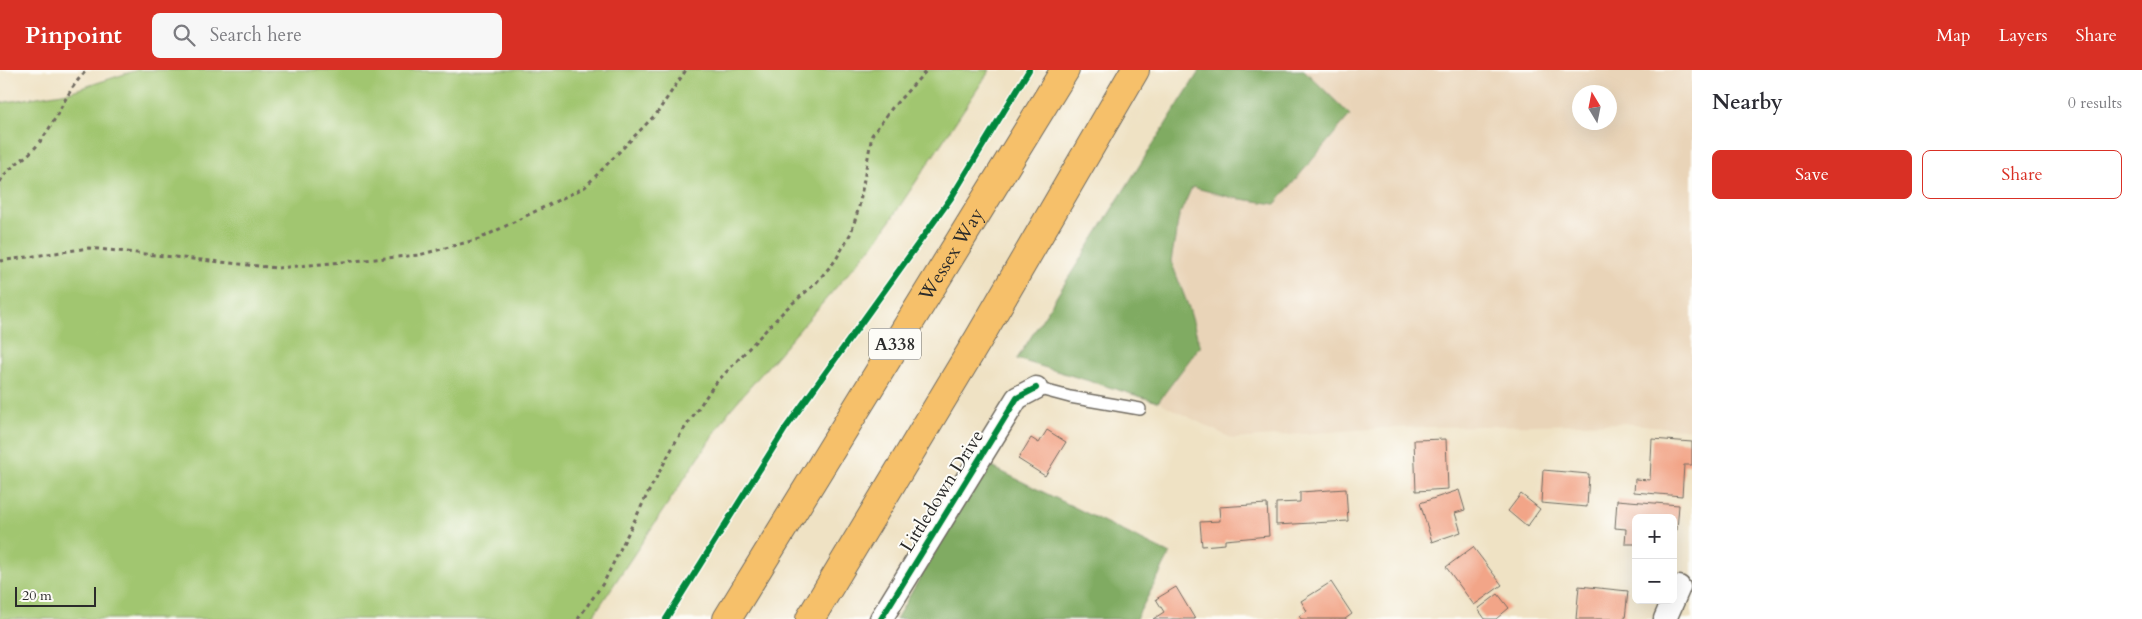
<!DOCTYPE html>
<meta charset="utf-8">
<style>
body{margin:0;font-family:Cardo,serif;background:#f7f7f7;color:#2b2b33}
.controls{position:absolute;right:15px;bottom:15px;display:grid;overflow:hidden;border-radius:8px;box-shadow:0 5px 20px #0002}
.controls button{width:45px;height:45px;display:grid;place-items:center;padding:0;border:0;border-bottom:1px solid #e1e1e2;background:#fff;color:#2b2b33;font:25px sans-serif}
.compass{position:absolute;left:1572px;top:15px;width:45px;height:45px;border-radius:50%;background:#fff;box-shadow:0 5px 20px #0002;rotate:350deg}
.scale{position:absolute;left:15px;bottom:12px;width:81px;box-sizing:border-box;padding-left:5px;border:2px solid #2b2b2b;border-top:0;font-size:14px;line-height:18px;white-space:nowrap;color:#2b2b2b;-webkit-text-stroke:4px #fdfcf7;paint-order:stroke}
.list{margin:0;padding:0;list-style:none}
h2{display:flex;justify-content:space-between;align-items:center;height:65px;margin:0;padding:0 20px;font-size:21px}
h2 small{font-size:16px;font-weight:400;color:#7c7c81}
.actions{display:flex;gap:10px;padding:15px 20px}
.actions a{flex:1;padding:11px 0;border:1px solid #d93025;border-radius:8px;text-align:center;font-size:18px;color:#d93025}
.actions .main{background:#d93025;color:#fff}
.icon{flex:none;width:28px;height:28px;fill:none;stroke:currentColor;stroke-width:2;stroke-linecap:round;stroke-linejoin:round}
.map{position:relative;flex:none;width:1692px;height:549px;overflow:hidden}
header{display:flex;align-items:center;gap:30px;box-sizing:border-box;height:70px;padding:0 25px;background:#d93025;color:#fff}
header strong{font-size:24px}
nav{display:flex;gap:28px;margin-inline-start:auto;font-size:18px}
.search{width:350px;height:45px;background:#f7f7f7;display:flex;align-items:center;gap:12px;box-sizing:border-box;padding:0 18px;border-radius:8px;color:#7c7c81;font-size:19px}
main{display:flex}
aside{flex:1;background:#fff}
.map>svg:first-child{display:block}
.built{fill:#e9d4b8;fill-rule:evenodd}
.green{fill:#a1c670;stroke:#66784e}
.forest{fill:#80ab62;stroke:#566b46}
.building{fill:#f2a588}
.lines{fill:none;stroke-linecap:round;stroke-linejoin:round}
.service-casing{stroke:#706b61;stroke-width:14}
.minor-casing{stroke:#706b61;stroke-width:25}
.trunk-casing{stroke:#706b61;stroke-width:30}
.path{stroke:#706b61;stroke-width:3;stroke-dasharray:4 4;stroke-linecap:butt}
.service{stroke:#fff;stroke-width:11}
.minor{stroke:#fff;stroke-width:22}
.trunk{stroke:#f6c06b;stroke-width:28}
.cycleway-casing{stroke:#fdfcf7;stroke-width:9}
.cycleway{stroke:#00873e;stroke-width:6}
.labels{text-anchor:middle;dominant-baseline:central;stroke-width:4;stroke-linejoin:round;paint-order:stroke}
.shield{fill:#fdfcf7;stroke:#6a6a68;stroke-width:1}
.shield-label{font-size:18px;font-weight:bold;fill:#2b2b2b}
.street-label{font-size:19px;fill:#2b2b2b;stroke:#fdfcf7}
</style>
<header>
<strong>Pinpoint</strong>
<div class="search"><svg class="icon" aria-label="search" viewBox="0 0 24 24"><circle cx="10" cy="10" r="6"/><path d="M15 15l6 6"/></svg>Search here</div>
<nav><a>Map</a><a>Layers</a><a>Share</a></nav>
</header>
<main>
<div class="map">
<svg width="1692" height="549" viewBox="0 0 1692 549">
<rect width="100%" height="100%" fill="#fdfcf7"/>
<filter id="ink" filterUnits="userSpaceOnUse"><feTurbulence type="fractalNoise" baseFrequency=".02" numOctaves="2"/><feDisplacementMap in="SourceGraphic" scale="10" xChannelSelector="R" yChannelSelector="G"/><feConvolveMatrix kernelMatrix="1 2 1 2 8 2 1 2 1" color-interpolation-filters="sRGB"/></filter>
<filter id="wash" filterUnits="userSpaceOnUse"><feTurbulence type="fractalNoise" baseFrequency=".0096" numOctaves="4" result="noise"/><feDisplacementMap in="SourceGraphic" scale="20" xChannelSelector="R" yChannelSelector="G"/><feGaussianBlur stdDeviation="1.12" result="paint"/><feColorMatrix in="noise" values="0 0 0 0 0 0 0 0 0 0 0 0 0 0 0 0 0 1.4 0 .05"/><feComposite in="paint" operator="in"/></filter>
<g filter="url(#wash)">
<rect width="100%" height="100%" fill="#efe2c4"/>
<!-- built -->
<path class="built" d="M 1200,0 L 1692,0 L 1692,360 L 1623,353 L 1386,358 L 1233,369 L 1158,332 L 1017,289 ZM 1580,22 L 1610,22 L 1610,52 L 1580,52 Z"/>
<!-- green -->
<path class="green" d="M 137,0 L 990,0 L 878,169 L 730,340 L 591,549 L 0,549 L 0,33 L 69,22 Z"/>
<!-- forest -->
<path class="forest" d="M 1200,0 L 1304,0 L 1350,45 L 1275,134 L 1234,128 L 1192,117 L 1179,146 L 1171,191 L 1189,238 L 1200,276 L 1158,332 L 1017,289 Z
M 986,394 L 1170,484 L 1136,549 L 896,549 Z"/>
<g id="blocks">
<!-- building -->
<path class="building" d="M 1047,360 L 1066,372 L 1045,406 L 1018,389 L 1031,368 L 1039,373 Z
M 1446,369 L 1448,419 L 1416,421 L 1414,370 Z
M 1652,369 L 1692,372 L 1692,395 L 1684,395 L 1682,426 L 1634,422 L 1635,409 L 1650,410 Z
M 1543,400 L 1589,404 L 1587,437 L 1541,433 Z
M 1346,419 L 1348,451 L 1276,455 L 1276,433 L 1300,432 L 1300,422 Z
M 1459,420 L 1465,440 L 1455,443 L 1461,462 L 1432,472 L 1420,433 Z
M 1521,424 L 1540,439 L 1527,457 L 1508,441 Z
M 1617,430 L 1679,435 L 1677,460 L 1673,460 L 1673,448 L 1636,448 L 1636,474 L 1625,474 L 1626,459 L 1615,458 Z
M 1267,434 L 1269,466 L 1225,470 L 1225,474 L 1202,476 L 1200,452 L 1220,451 L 1219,437 Z
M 1473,477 L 1502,515 L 1474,535 L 1446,497 Z
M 1331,512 L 1352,544 L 1345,549 L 1301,549 L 1299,546 L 1307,541 L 1301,531 Z
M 1579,516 L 1628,521 L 1625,549 L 1576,549 Z
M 1176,517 L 1195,549 L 1153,549 L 1164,542 L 1156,529 Z
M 1498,524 L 1509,538 L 1496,549 L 1485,549 L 1478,539 Z"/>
</g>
</g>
<g filter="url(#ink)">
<use href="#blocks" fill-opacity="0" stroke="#706b61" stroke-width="1"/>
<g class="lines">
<defs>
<path id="service" d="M 1036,318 L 1070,327 L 1140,339"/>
<path id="minor" d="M 881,549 L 1017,328 L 1036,318
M 1665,549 L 1679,517"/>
<g id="trunk">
<path id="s1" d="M 727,549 L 1065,0"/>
<path d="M 810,549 L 979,268 L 1135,0"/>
</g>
</defs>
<!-- service casing -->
<use href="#service" class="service-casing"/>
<!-- minor casing -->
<use href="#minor" class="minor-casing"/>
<!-- trunk casing -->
<use href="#trunk" class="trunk-casing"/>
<!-- path -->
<path class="path" d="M 0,112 C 6,99 23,90 33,80 C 56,56 64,22 87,0
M 0,191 L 89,178 L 277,198 L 419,185 L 479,169 L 585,117 L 657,43 L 686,0
M 578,549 L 604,512 L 648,423 L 676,371 L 714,315 L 786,239 L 815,214 L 835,191 L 851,163 L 859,137 L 872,65 L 892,38 L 927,0"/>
<!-- service -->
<use href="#service" class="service"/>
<!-- minor -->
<use href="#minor" class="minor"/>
<!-- trunk -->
<use href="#trunk" class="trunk"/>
<defs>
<path id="cycleway" d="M 666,549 L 785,359 L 951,128 L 1029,0
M 881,549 L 1017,328 L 1036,318"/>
</defs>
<!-- cycleway casing -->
<use href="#cycleway" class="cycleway-casing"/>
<!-- cycleway -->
<use href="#cycleway" class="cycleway"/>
</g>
</g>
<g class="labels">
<!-- shield labels -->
<rect class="shield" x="869" y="258.5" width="52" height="31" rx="4"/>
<g class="shield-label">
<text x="895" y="274">A338</text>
</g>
<!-- street labels -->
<g class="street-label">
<text stroke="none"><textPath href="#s1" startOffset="428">Wessex Way</textPath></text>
<text transform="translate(942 421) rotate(-58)">Littledown Drive</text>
</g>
</g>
</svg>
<div class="controls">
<button>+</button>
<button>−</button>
</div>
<svg class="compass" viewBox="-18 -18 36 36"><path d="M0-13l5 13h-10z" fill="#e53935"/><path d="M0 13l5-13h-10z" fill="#7c7c81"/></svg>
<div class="scale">20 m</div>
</div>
<aside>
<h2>Nearby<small>0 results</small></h2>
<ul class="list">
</ul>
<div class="actions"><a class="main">Save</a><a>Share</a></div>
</aside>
</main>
